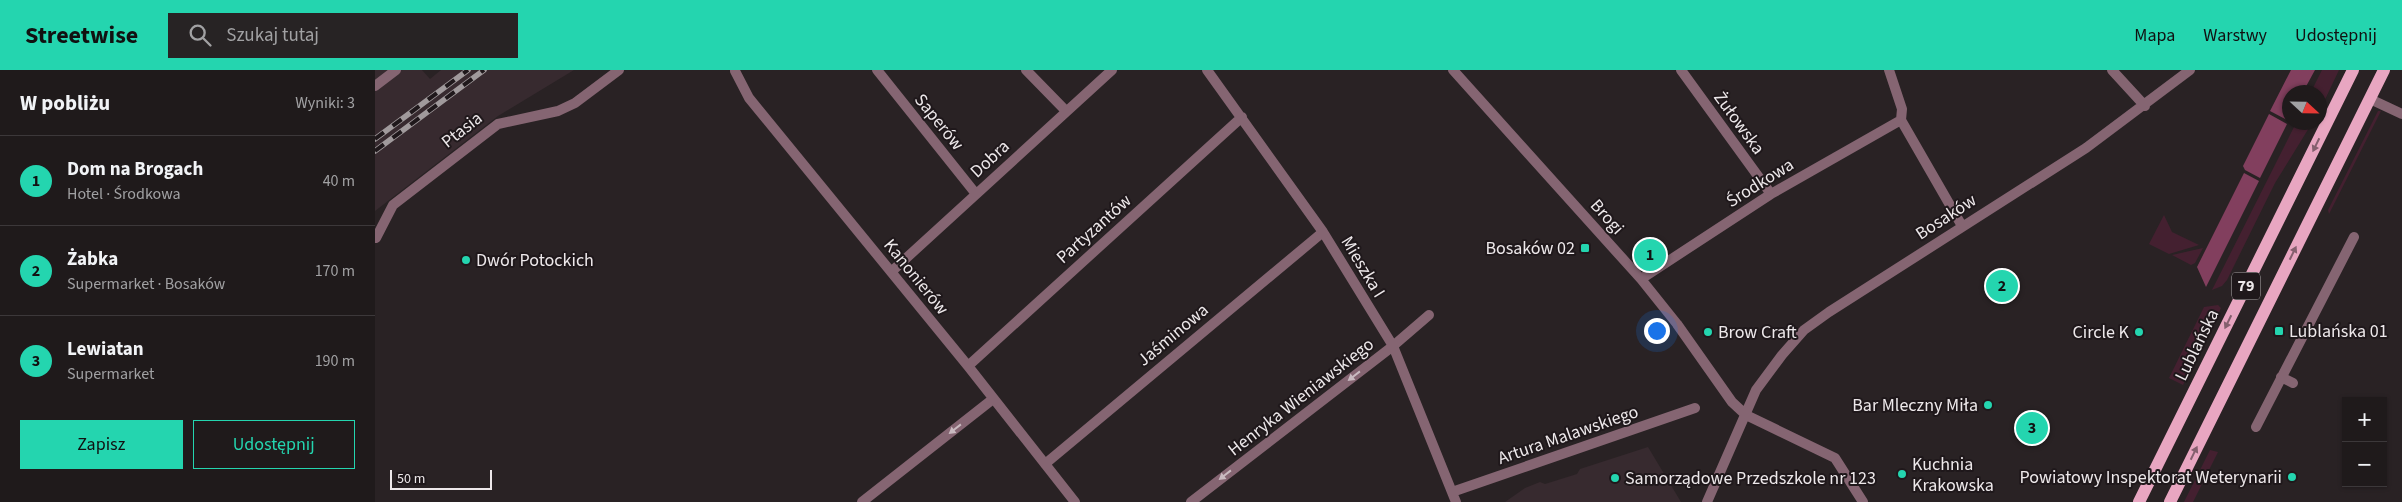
<!DOCTYPE html>
<html lang="pl">
<meta charset="utf-8">
<style>
body{margin:0;font-family:"Source Sans 3",sans-serif;background:#272324;color:#f1f3f6}
.controls{position:absolute;right:15px;bottom:15px;display:grid;overflow:hidden;border-radius:0px;box-shadow:0 1px 4px #0004}
.controls button{width:45px;height:45px;display:grid;place-items:center;padding:0;border:0;border-bottom:1px solid #3c383a;background:#1f1a1b;color:#f1f3f6;font:25px sans-serif}
.compass{position:absolute;left:1907px;top:15px;width:45px;height:45px;border-radius:50%;background:#1f1a1b;box-shadow:0 1px 4px #0004;rotate:112deg}
.scale{position:absolute;left:15px;bottom:12px;width:102px;box-sizing:border-box;padding-left:5px;border:2px solid #ede8ea;border-top:0;font-size:14px;line-height:18px;white-space:nowrap;color:#ede8ea;-webkit-text-stroke:4px #1f181b;paint-order:stroke}
.you{position:absolute;left:1281px;top:260px;width:18px;height:18px;margin:-12px;border:4px solid #fff;border-radius:50%;background:#1a73e8;box-shadow:0 0 0 8px #1a73e833}
.badge{display:grid;place-items:center;width:32px;height:32px;border-radius:50%;background:#24d5af;color:#111;font-size:16px;font-weight:700}
.pin{position:absolute;translate:-50% -50%;border:2px solid #fff;box-shadow:0 1px 5px #0006}
.list{margin:0;padding:0;list-style:none}
h2{display:flex;justify-content:space-between;align-items:center;height:65px;margin:0;padding:0 20px;font-size:21px}
h2 small{font-size:16px;font-weight:400;color:#a1a1a3}
.list li{display:grid;grid-template-columns:32px 1fr auto;gap:15px;align-items:center;box-sizing:border-box;height:90px;padding:0 20px;border-top:1px solid #3c383a}
.list b{display:block;font-size:19px;white-space:nowrap}
.list p{margin:0;font-size:16px;white-space:nowrap;color:#a1a1a3}
.list em{font-size:16px;font-style:normal;color:#a1a1a3}
.actions{display:flex;gap:10px;padding:15px 20px}
.actions a{flex:1;padding:11px 0;border:1px solid #24d5af;border-radius:0px;text-align:center;font-size:18px;color:#24d5af}
.actions .main{background:#24d5af;color:#111}
.icon{flex:none;width:28px;height:28px;fill:none;stroke:currentColor;stroke-width:2;stroke-linecap:round;stroke-linejoin:round}
.map{position:relative;flex:none;width:2027px;height:432px;overflow:hidden}
header{display:flex;align-items:center;gap:30px;box-sizing:border-box;height:70px;padding:0 25px;background:#24d5af;color:#111}
header strong{font-size:24px}
nav{display:flex;gap:28px;margin-inline-start:auto;font-size:18px}
.search{width:350px;height:45px;background:#272324;display:flex;align-items:center;gap:12px;box-sizing:border-box;padding:0 18px;border-radius:0px;color:#a1a1a3;font-size:19px}
main{display:flex}
aside{flex:1;background:#1f1a1b}
.map>svg:first-child{display:block}
.built{fill:#372a2f}
.green{fill:#442030}
.forest{fill:#823f5e}
.lines{fill:none;stroke-linecap:round;stroke-linejoin:round}
.street{stroke:#856572;stroke-width:10}
.primary{stroke:#e8a6c1;stroke-width:12}
.rail-casing{stroke:#a09a9c;stroke-width:5.5}
.rail{stroke:#1f181b;stroke-width:4;stroke-dasharray:11;stroke-linecap:butt}
.oneway{fill:#845f6e}
.oneway2{fill:#c9bac0}
.poi-dot{fill:#24d5af;stroke:#1f181b;stroke-width:2}
.labels{text-anchor:middle;dominant-baseline:central;stroke-width:4;stroke-linejoin:round;paint-order:stroke}
.shield{fill:#1f181b;stroke:#afaaac;stroke-width:1}
.shield-label{font-size:16px;font-weight:bold;fill:#ede8ea}
.street-label{font-size:18px;fill:#ede8ea;stroke:#1f181b}
.poi-label{font-size:18px;fill:#ede8ea;stroke:#1f181b;text-anchor:start}
</style>
<header>
<strong>Streetwise</strong>
<div class="search"><svg class="icon" aria-label="search" viewBox="0 0 24 24"><circle cx="10" cy="10" r="6"/><path d="M15 15l6 6"/></svg>Szukaj tutaj</div>
<nav><a>Mapa</a><a>Warstwy</a><a>Udostępnij</a></nav>
</header>
<main>
<aside>
<h2>W pobliżu<small>Wyniki: 3</small></h2>
<ul class="list">
<li><span class="badge">1</span><div><b>Dom na Brogach</b><p>Hotel · Środkowa</p></div><em>40 m</em></li>
<li><span class="badge">2</span><div><b>Żabka</b><p>Supermarket · Bosaków</p></div><em>170 m</em></li>
<li><span class="badge">3</span><div><b>Lewiatan</b><p>Supermarket</p></div><em>190 m</em></li>
</ul>
<div class="actions"><a class="main">Zapisz</a><a>Udostępnij</a></div>
</aside>
<div class="map">
<svg width="2027" height="432" viewBox="0 0 2027 432">
<rect width="100%" height="100%" fill="#292224"/>
<!-- built -->
<path class="built" d="M 0,0 L 47,0 L 55,9 L 66,0 L 199,0 L 123,46 L 0,141 Z
M 1273,377 L 1306,432 L 1130,432 L 1150,418 L 1165,412 L 1170,414 L 1202,404 L 1205,399 Z"/>
<!-- green -->
<path class="green" d="M 1947,0 L 1964,0 L 1945,40 L 1944,22 L 1936,22 Z
M 2003,41 L 2006,41 L 1954,144 L 1953,140 Z
M 1921,53 L 1937,53 L 1900,113 L 1852,210 L 1847,216 L 1837,220 Z
M 1789,145 L 1797,162 L 1824,175 L 1794,184 L 1774,174 Z
M 1828,178 L 1820,193 L 1816,195 L 1797,185 Z
M 1843,235 L 1846,238 L 1808,315 L 1794,308 L 1829,237 Z
M 1835,380 L 1843,382 L 1818,432 L 1809,432 Z"/>
<!-- forest -->
<path class="forest" d="M 1916,0 L 1940,0 L 1928,22 L 1914,22 L 1914,51 L 1895,41 Z
M 1894,44 L 1912,54 L 1885,108 L 1870,100 L 1868,96 Z
M 1869,103 L 1884,111 L 1831,217 L 1822,197 Z"/>
<g class="lines">
<!-- street -->
<path class="street" d="M 502,0 L 601,124
M 651,0 L 691,41
M 832,0 L 948,162 L 1018,276 L 1081,432
M 1078,0 L 1266,209 L 1302,254 L 1357,332 L 1371,345 L 1460,388 L 1488,432
M 1306,0 L 1396,124
M 1514,0 L 1527,39 L 1526,50 L 1587,156
M 1737,0 L 1770,36
M 360,1 L 374,28 L 593,296 L 700,432
M 0,16 L 21,0
M 1995,29 L 2027,44
M 1,168 L 18,135 L 123,54 L 183,41 L 200,33 L 244,0
M 516,202 L 737,0
M 1266,209 L 1396,124 L 1526,50
M 593,296 L 867,47
M 1906,307 L 1918,313
M 1881,357 L 1979,167
M 670,394 L 948,162
M 1077,422 L 1320,338
M 487,432 L 618,329
M 816,432 L 1018,276 L 1054,245
M 1332,432 L 1381,320 L 1407,285 L 1429,260 L 1454,242 L 1711,78 L 1815,0"/>
<!-- primary -->
<path class="primary" d="M 1764,432 L 1978,0
M 1795,432 L 2009,0"/>
<defs>
<path id="rail" d="M 0,69 L 93,0
M 0,81 L 109,0"/>
</defs>
<!-- rail casing -->
<use href="#rail" class="rail-casing"/>
<!-- rail -->
<use href="#rail" class="rail"/>
</g>
<!-- one-way arrows -->
<defs><path id="oneway-solid" d="M-6-.8H1V-3.2L6.5 0L1 3.2V.8H-6Z" transform="scale(1.25)"/></defs>
<g class="oneway">
<use href="#oneway-solid" transform="translate(1941 75) rotate(116)"/>
<use href="#oneway-solid" transform="translate(1918 183) rotate(-64)"/>
<use href="#oneway-solid" transform="translate(1853 252) rotate(116)"/>
<use href="#oneway-solid" transform="translate(1819 383) rotate(-64)"/>
</g>
<g class="oneway2">
<use href="#oneway-solid" transform="translate(979 306) rotate(142)"/>
<use href="#oneway-solid" transform="translate(580 359) rotate(142)"/>
<use href="#oneway-solid" transform="translate(850 405) rotate(142)"/>
</g>
<!-- markers -->
<g class="poi-dot">
<rect x="1205" y="173" width="10" height="10" rx="2.5"/>
<circle cx="91" cy="190" r="5"/>
<rect x="1899" y="256" width="10" height="10" rx="2.5"/>
<circle cx="1333" cy="262" r="5"/>
<circle cx="1764" cy="262" r="5"/>
<circle cx="1613" cy="335" r="5"/>
<circle cx="1527" cy="404" r="5"/>
<circle cx="1917" cy="407" r="5"/>
<circle cx="1240" cy="408" r="5"/>
</g>
<g class="labels">
<!-- shield labels -->
<rect class="shield" x="1857" y="202.5" width="28" height="27" rx="4"/>
<g class="shield-label">
<text x="1871" y="216">79</text>
</g>
<!-- street labels -->
<g class="street-label">
<text transform="translate(564 52) rotate(51)">Saperów</text>
<text transform="translate(1364 53) rotate(54)">Żułowska</text>
<text transform="translate(87 60) rotate(-38)">Ptasia</text>
<text transform="translate(615 89) rotate(-43)">Dobra</text>
<text transform="translate(1385 113) rotate(-32)">Środkowa</text>
<text transform="translate(1232 147) rotate(48)">Brogi</text>
<text transform="translate(1571 147) rotate(-33)">Bosaków</text>
<text transform="translate(719 159) rotate(-42)">Partyzantów</text>
<text transform="translate(988 197) rotate(59)">Mieszka I</text>
<text transform="translate(541 207) rotate(51)">Kanonierów</text>
<text transform="translate(798 265) rotate(-40)">Jaśminowa</text>
<text transform="translate(1822 275) rotate(-64)">Lublańska</text>
<text transform="translate(926 327) rotate(-38)">Henryka Wieniawskiego</text>
<text transform="translate(1193 365) rotate(-19)">Artura Malawskiego</text>
</g>
<!-- poi labels -->
<g class="poi-label">
<text x="1200" y="178" text-anchor="end">Bosaków 02</text>
<text x="101" y="190">Dwór Potockich</text>
<text x="1914" y="261">Lublańska 01</text>
<text x="1343" y="262">Brow Craft</text>
<text x="1754" y="262" text-anchor="end">Circle K</text>
<text x="1603" y="335" text-anchor="end">Bar Mleczny Miła</text>
<text x="1537" y="394">Kuchnia<tspan x="1537" dy="21">Krakowska</tspan></text>
<text x="1907" y="407" text-anchor="end">Powiatowy Inspektorat Weterynarii</text>
<text x="1250" y="408">Samorządowe Przedszkole nr 123</text>
</g>
</g>
</svg>
<div class="controls">
<button>+</button>
<button>−</button>
</div>
<svg class="compass" viewBox="-18 -18 36 36"><path d="M0-13l5 13h-10z" fill="#e53935"/><path d="M0 13l5-13h-10z" fill="#a1a1a3"/></svg>
<div class="scale">50 m</div>
<div class="you"></div>
<div class="pin badge" style="left:1275px;top:185px">1</div>
<div class="pin badge" style="left:1627px;top:216px">2</div>
<div class="pin badge" style="left:1657px;top:358px">3</div>
</div>
</main>
